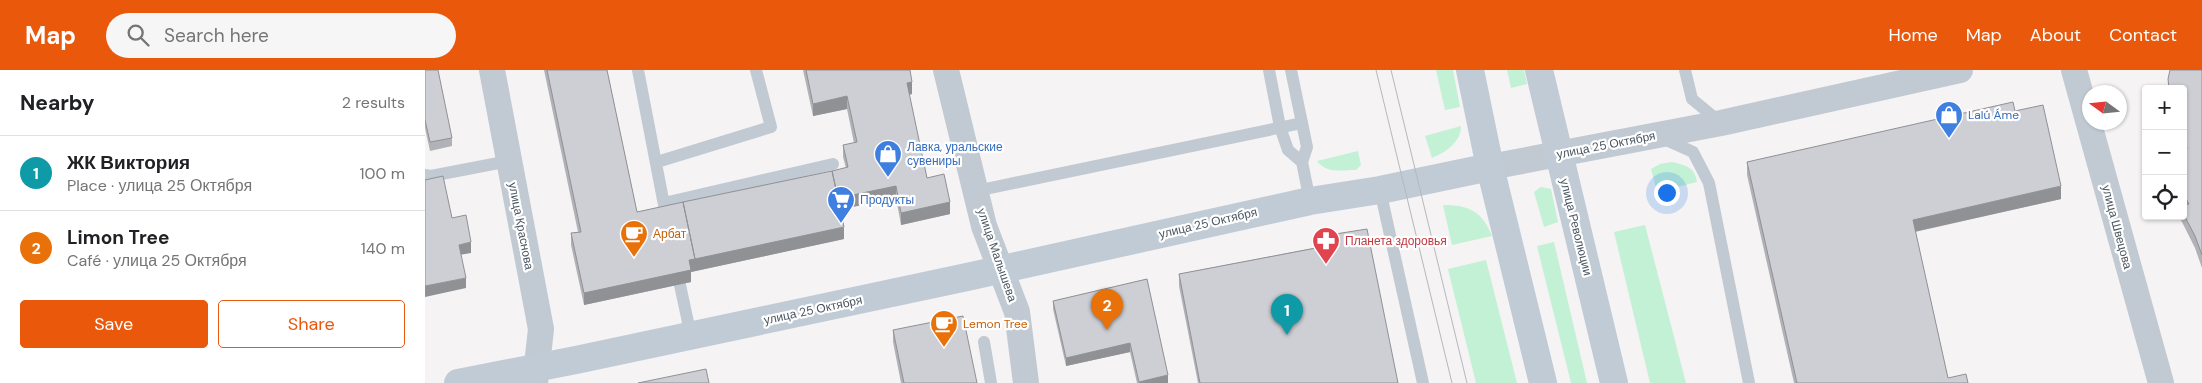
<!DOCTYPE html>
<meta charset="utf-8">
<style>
body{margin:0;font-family:"DM Sans",sans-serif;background:#f6f6f6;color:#202124}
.controls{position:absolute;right:15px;top:15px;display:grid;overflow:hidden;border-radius:5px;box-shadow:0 1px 4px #0004}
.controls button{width:45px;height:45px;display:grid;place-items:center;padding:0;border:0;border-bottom:1px solid #e0e0e0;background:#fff;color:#202124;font:25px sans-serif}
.compass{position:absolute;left:1657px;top:15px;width:45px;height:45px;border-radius:50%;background:#fff;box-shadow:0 1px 4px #0004;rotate:285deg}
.you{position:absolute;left:1241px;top:122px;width:18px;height:18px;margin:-12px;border:4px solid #fff;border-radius:50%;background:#1a73e8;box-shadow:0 0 0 8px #1a73e833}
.badge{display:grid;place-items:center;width:32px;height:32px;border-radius:50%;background:#ea580c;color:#fff;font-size:16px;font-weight:700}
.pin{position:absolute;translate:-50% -41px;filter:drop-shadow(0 1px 2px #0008)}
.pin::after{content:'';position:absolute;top:26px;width:18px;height:15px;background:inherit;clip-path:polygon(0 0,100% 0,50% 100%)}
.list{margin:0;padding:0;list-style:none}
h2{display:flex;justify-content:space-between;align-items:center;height:65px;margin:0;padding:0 20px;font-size:21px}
h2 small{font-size:16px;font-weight:400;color:#757577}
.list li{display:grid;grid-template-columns:32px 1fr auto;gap:15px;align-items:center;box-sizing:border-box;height:75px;padding:0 20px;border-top:1px solid #e0e0e0}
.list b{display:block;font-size:19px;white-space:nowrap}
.list p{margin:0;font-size:16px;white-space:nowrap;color:#757577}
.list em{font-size:16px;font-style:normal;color:#757577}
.actions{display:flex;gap:10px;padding:15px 20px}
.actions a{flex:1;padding:11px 0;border:1px solid #ea580c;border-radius:5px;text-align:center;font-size:18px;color:#ea580c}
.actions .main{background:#ea580c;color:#fff}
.icon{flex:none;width:28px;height:28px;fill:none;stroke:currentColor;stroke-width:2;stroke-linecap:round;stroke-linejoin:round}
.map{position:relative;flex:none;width:1777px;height:313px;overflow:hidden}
header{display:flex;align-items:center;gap:30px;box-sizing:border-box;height:70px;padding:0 25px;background:#ea580c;color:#fff}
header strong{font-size:24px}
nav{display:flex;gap:28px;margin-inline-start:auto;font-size:18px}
.search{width:350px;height:45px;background:#f6f6f6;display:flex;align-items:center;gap:12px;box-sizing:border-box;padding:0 18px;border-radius:28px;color:#757577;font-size:19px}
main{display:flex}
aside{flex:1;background:#fff}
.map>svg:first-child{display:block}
.green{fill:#c3f1d5}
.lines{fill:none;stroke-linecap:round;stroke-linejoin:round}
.lane{stroke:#c1cad2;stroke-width:12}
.street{stroke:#c1cad2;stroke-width:26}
.secondary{stroke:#c1cbd6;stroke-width:28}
.tram{stroke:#b5b8bd;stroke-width:1}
.wall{fill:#b0b2b7}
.shaded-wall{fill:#909195}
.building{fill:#cdcfd5;stroke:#909195}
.labels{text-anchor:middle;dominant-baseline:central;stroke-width:4.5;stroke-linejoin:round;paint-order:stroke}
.shop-label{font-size:12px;fill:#366cbe;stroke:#fff;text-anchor:start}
.street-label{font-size:12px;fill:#4a5661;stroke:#fff}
.food-label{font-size:12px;fill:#c56008;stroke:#fff;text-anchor:start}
.health-label{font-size:12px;fill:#be3a42;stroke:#fff;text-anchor:start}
</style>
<header>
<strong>Map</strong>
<div class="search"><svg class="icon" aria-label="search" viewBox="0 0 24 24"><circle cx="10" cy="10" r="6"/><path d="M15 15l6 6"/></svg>Search here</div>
<nav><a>Home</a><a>Map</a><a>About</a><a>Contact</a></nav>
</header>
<main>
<aside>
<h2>Nearby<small>2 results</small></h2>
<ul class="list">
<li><span class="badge" style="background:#0f9aa8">1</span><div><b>ЖК Виктория</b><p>Place · улица 25 Октября</p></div><em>100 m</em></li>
<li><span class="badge" style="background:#e8710a">2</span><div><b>Limon Tree</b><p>Café · улица 25 Октября</p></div><em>140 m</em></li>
</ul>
<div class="actions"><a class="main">Save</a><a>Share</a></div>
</aside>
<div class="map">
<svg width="1777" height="313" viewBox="0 0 1777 313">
<rect width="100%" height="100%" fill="#f5f3f3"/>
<!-- green -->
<path class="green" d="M 1011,0 L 1028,0 L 1035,37 L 1020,40 Z
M 1082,0 L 1099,0 L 1102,14 L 1086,18 Z
M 1036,56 C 1036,72 1021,82 1007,88 L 1000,66 Z
M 933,81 L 936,95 L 931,100 C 916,100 902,104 892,91 Z
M 1247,92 C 1260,95 1270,97 1272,112 L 1232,122 L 1226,99 L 1235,94 Z
M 1116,117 L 1126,119 L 1133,152 L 1119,157 L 1109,122 Z
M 1018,135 C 1044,135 1057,141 1067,166 L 1027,175 Z
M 1220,155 L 1261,313 L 1225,313 L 1189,162 Z
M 1129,172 L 1162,313 L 1146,313 L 1112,176 Z
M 1061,190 L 1092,313 L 1051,313 L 1023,199 Z"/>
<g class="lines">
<!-- lane -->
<path class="lane" d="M 213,0 L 240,140
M 844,0 L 855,57 L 863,80 L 877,92 L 885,131
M 866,0 L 882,77 L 877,92
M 1260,0 L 1267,29 L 1296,53
M 1237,68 L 1268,82 L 1284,113 L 1324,313
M 232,92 L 346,57 L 331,0
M 0,105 L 6,106 L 84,91
M 955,120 L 998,313
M 551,121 L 877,53
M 239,133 L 408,94
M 255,215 L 266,266
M 559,272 L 566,313"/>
<!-- street -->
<path class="street" d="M 67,0 L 116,259 L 110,313
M 521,0 L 559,156 L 592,242 L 601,313
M 1649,0 L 1736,313
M 1065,97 L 1296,53 L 1535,0"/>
<!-- secondary -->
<path class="secondary" d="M 1045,0 L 1065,97 L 1118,313
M 1114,0 L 1189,313
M 33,313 L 151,290 L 542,207 L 885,131 L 955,120 L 1065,97"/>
<!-- tram -->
<path class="tram" d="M 951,0 L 1027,313
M 966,0 L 1042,313"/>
</g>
<!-- wall -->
<path class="wall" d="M 0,0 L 27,68 L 27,76 L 5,81 L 0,58 Z
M 119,0 L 182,0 L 212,142 L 421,98 L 418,87 L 418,75 L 429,73 L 422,39 L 388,46 L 378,0 L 485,0 L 487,24 L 484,25 L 502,108 L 525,144 L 476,155 L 471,128 L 416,139 L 419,169 L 266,202 L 266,212 L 159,235 L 146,175 L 146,163 L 153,162 Z
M 1777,0 L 1777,198 L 1770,178 L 1755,148 L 1755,146 L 1758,146 L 1758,80 L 1759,80 L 1758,75 L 1758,19 L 1743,19 L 1743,9 Z
M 1590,41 L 1636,129 L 1490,162 L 1523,308 L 1543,313 L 1369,313 L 1322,105 L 1322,92 Z
M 904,165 L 973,313 L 773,313 L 754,216 L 754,204 L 904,175 Z
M 722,209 L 743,313 L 712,313 L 705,282 L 641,296 L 628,239 L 628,231 Z
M 468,260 L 552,313 L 476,313 L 468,272 Z"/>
<!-- shaded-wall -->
<path class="shaded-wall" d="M 487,12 L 487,24 L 482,25 L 482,13 Z
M 422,26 L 422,39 L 388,46 L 388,34 Z
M 471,116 L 471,128 L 413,140 L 413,128 Z
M 1636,116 L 1636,129 L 1488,162 L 1488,150 Z
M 525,132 L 525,144 L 476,155 L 476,143 Z
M 419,157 L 419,169 L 266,202 L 266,212 L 159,235 L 159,223 L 264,190 Z
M 46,172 L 46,183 L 34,185 L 34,175 Z
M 41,208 L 41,218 L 0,227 L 0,216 Z
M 705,273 L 705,282 L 641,296 L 641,288 Z
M 743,305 L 743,313 L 714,313 L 714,312 Z"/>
<!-- building -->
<path class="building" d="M 0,0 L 13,0 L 27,68 L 5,72 L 0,50 Z
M 122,0 L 182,0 L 212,142 L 258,132 L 270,189 L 264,190 L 266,200 L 159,223 L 146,163 L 156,162 Z
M 381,0 L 485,0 L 487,12 L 482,13 L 502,108 L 519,104 L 525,132 L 476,143 L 471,116 L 413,128 L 407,101 L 423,97 L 418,75 L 432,72 L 422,26 L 388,34 Z
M 1745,0 L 1777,0 L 1777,185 L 1770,166 L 1758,143 L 1758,135 L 1764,134 L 1758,124 L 1758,80 L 1762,79 L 1758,62 L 1758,19 L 1744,19 L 1743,9 Z
M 1588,32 L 1590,41 L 1618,35 L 1636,116 L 1488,150 L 1523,308 L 1541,304 L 1543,313 L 1372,313 L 1322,92 Z
M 407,101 L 419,157 L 270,189 L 258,132 Z
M 18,106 L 27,148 L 41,145 L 46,172 L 34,175 L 41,208 L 0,216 L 0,110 Z
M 942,159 L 973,313 L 775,313 L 754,204 L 907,175 L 904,165 Z
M 722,209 L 743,305 L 714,312 L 705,273 L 641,288 L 628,231 Z
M 538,246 L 552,313 L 479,313 L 468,260 Z
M 281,299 L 284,313 L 213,313 Z"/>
<!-- icons -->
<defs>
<symbol id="shop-pin" viewBox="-11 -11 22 30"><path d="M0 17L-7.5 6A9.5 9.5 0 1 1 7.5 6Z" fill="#3f7fe0" stroke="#fff"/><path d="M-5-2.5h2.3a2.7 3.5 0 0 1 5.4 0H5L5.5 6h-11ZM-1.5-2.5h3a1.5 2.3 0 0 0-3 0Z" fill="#fff"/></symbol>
<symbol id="supermarket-pin" viewBox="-11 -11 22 30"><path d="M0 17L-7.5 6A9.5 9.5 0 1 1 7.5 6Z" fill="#3f7fe0" stroke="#fff"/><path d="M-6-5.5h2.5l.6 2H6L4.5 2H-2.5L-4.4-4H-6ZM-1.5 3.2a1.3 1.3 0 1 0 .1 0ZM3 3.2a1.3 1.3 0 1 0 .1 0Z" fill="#fff"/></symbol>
<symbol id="cafe-pin" viewBox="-11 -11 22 30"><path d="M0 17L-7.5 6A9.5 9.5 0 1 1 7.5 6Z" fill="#e8710a" stroke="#fff"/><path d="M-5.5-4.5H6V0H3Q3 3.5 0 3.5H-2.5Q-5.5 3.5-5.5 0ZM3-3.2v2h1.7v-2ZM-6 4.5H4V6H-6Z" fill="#fff"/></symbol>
<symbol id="pharmacy-pin" viewBox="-11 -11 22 30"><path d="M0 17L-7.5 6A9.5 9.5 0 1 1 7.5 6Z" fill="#e0444e" stroke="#fff"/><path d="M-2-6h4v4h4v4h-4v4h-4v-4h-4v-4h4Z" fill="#fff"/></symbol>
</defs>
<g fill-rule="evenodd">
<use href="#shop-pin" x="1508" y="29" width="32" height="43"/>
<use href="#shop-pin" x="447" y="68" width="32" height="43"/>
<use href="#supermarket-pin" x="400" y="114" width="32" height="43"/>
<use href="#cafe-pin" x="193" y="148" width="32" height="43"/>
<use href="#pharmacy-pin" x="885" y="155" width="32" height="43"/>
<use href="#cafe-pin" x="503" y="238" width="32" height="43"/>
</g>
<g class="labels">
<!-- shop labels -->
<g class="shop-label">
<text x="1543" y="45">Lalú Áme</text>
<text x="482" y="77">Лавка, уральские<tspan x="482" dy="14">сувениры</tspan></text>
<text x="435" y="130">Продукты</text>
</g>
<!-- street labels -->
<g class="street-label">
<text transform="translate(1181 75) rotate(-11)">улица 25 Октября</text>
<text transform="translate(783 153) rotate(-13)">улица 25 Октября</text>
<text transform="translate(96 156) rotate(79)">улица Краснова</text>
<text transform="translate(1151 157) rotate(76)">улица Революции</text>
<text transform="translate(1692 157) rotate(75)">улица Швецова</text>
<text transform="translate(572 185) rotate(71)">улица Малышева</text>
<text transform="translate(388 240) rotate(-12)">улица 25 Октября</text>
</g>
<!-- food labels -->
<g class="food-label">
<text x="228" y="164">Арбат</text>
<text x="538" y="254">Lemon Tree</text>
</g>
<!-- health labels -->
<g class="health-label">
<text x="920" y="171">Планета здоровья</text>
</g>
</g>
</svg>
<div class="controls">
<button>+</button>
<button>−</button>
<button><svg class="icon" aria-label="locate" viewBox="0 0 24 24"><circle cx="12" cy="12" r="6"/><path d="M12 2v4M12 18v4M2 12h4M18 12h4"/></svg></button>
</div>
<svg class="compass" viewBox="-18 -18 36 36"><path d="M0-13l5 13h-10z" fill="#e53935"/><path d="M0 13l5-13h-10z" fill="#757577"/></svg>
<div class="you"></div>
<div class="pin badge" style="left:862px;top:265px;background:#0f9aa8">1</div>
<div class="pin badge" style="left:682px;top:260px;background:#e8710a">2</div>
</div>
</main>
